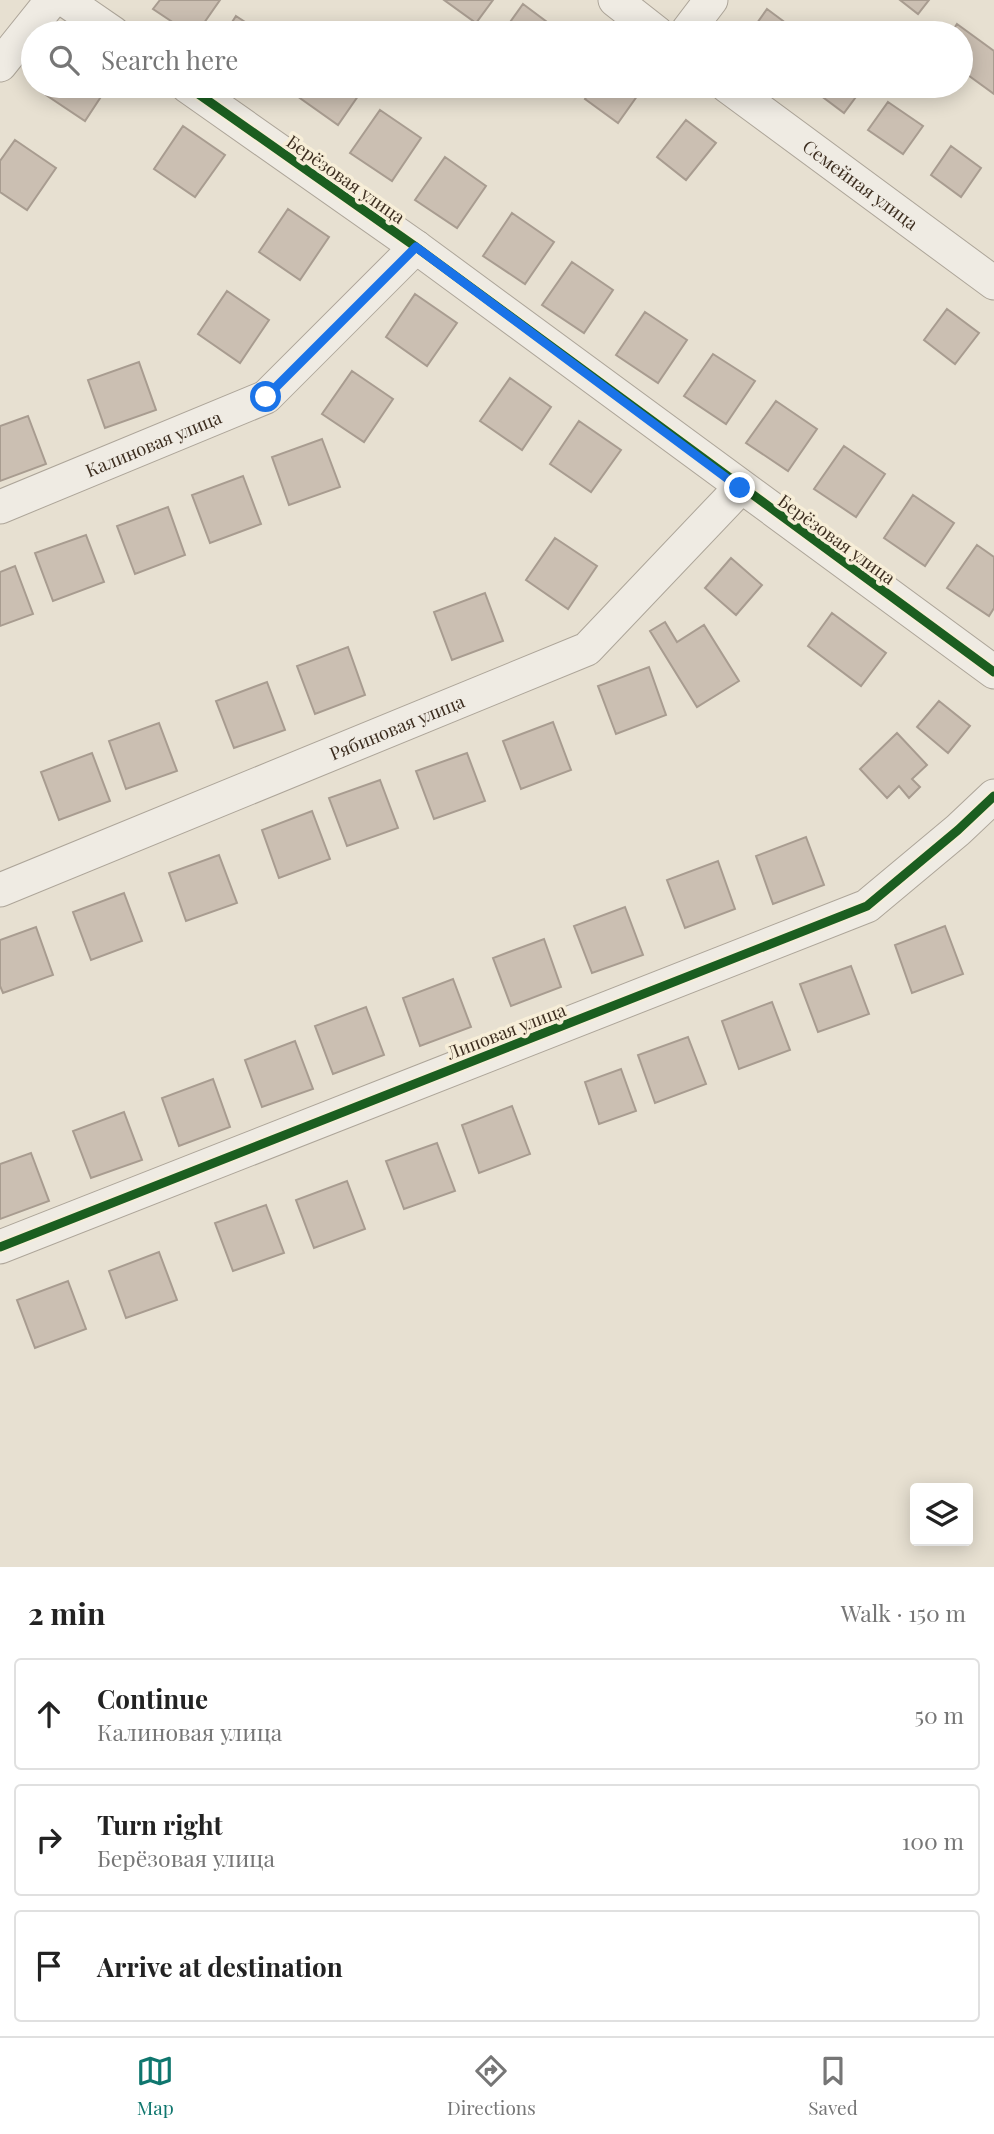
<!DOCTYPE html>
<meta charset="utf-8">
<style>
body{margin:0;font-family:"Playfair Display",serif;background:#f6f6f6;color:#222}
.controls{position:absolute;right:21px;bottom:21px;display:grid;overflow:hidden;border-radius:7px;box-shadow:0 4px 18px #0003}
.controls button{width:63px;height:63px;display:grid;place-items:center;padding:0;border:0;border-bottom:2px solid #e0e0e0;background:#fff;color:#222;font:35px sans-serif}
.stop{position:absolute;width:21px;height:21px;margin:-16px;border:5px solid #1a73e8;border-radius:50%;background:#fff}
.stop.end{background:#1a73e8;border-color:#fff;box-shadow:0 2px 7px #0008}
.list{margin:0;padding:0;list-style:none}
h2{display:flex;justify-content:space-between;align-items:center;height:91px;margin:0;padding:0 28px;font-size:30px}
h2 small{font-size:23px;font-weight:400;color:#767676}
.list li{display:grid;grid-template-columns:46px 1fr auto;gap:21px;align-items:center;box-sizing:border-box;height:112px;margin:0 14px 14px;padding:0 14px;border:2px solid #e0e0e0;border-radius:7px}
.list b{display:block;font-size:26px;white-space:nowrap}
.list p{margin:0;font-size:23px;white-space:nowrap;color:#767676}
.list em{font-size:23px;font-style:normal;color:#767676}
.icon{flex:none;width:38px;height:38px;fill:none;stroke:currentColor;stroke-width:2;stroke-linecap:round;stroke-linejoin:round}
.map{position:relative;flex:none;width:994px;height:1567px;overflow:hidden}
.search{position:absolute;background:#fff;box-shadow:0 4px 18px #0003;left:21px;right:21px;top:21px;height:77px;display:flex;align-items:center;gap:18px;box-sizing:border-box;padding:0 24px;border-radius:38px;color:#767676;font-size:26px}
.sheet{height:469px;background:#fff}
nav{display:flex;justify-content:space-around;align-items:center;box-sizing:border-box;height:98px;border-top:2px solid #e0e0e0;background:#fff;font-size:19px;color:#767676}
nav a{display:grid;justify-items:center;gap:4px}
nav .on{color:#0f766e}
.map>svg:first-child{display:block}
.building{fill:#cbbfb2;stroke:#a89c90;stroke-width:2}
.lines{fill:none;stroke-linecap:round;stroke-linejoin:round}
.minor-casing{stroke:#ada599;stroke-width:35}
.minor{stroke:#efebe3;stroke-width:33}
.cycleway-casing{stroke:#f7eed8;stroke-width:13}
.cycleway{stroke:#1b5e20;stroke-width:9}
.route{stroke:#1a73e8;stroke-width:9}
.labels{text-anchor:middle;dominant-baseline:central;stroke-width:7;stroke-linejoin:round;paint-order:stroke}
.street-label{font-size:18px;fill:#3d2e20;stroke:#f7eed8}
</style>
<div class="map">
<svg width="994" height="1567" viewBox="0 0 994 1567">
<rect width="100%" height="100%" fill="#e7e0d1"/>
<!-- building -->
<path class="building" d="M 160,0 L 220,0 L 197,33 L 189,33 L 153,9 Z
M 444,0 L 493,0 L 476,23 Z
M 900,0 L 929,0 L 918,14 Z
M 523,4 L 551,25 L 545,33 L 503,32 Z
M 767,9 L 798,32 L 797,33 L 750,33 Z
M 236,16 L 262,33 L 225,33 Z
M 957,24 L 994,51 L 994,94 L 961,70 L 961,33 L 951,33 Z
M 48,86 L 108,86 L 85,121 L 43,93 Z
M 304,86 L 365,86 L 338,125 L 297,96 Z
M 594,86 L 631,86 L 640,92 L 618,123 L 585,99 Z
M 808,86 L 864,86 L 844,113 Z
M 888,102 L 923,126 L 903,154 L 868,130 Z
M 380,110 L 421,138 L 392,181 L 350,153 Z
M 686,120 L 716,143 L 686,180 L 657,157 Z
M 183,126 L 225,155 L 195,197 L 154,169 Z
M 15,140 L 56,168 L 27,210 L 0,192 L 0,161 Z
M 951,146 L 981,168 L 961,197 L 931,175 Z
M 445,157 L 486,186 L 457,228 L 415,200 Z
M 288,209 L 329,237 L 300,280 L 259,252 Z
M 512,213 L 554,242 L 525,284 L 483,256 Z
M 572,262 L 613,290 L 584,333 L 542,305 Z
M 227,291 L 269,320 L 240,363 L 198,334 Z
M 415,294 L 457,323 L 427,366 L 386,337 Z
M 947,309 L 979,333 L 955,364 L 924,340 Z
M 645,312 L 687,340 L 658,383 L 616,355 Z
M 713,354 L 755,381 L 726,424 L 684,396 Z
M 139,362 L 156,410 L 105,428 L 88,380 Z
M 352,371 L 393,399 L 364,442 L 322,414 Z
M 510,378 L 551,407 L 522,450 L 480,421 Z
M 776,401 L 817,429 L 788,471 L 746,443 Z
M 28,416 L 46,464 L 0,481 L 0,426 Z
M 579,421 L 621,450 L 591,492 L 550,464 Z
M 322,439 L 340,487 L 289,505 L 272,457 Z
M 844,446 L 885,474 L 856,517 L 814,489 Z
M 243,476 L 261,524 L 210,543 L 192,495 Z
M 913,495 L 954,523 L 925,566 L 884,538 Z
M 168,507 L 185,555 L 135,574 L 117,526 Z
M 86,535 L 104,582 L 53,601 L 35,553 Z
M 555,538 L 597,566 L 568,609 L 526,580 Z
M 977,545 L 994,557 L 994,608 L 989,616 L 947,588 Z
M 731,558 L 762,585 L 736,615 L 705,588 Z
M 15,566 L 33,614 L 0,626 L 0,572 Z
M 485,593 L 503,641 L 452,660 L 434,612 Z
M 832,613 L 886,653 L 861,686 L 808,646 Z
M 665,622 L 677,642 L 704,625 L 739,681 L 697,707 L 650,631 Z
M 348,647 L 365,695 L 315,714 L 297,666 Z
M 649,667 L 666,715 L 616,734 L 598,686 Z
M 267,682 L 285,730 L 234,748 L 216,701 Z
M 939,701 L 970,726 L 948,753 L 917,727 Z
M 553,722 L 571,770 L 521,789 L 503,741 Z
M 159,723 L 177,771 L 126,789 L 109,741 Z
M 897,733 L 927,765 L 912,779 L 920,787 L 909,798 L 899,786 L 887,798 L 860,769 Z
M 92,753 L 110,801 L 59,820 L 41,772 Z
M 467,753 L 485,801 L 434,819 L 416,771 Z
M 380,780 L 398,828 L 347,846 L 329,798 Z
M 312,811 L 330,859 L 279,878 L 262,830 Z
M 806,837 L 824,885 L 773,904 L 756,856 Z
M 219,855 L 237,903 L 186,921 L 169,873 Z
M 718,861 L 735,909 L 685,928 L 667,880 Z
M 124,893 L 142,941 L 91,960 L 73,912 Z
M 625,907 L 643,955 L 592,973 L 574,926 Z
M 945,926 L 963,974 L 912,993 L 895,945 Z
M 36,927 L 53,975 L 3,993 L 0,986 L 0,940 Z
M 544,939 L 561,987 L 511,1006 L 493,958 Z
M 851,966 L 869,1014 L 818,1032 L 800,984 Z
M 453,979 L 471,1027 L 420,1046 L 403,998 Z
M 772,1002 L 790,1050 L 739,1069 L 722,1021 Z
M 366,1007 L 384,1055 L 333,1074 L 315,1026 Z
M 688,1037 L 706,1084 L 655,1103 L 638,1055 Z
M 295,1041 L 313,1089 L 262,1107 L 245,1060 Z
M 621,1069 L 636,1111 L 599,1124 L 585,1082 Z
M 213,1079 L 230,1127 L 179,1146 L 162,1098 Z
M 512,1106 L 530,1154 L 479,1173 L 462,1125 Z
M 124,1112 L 142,1160 L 91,1178 L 73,1131 Z
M 437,1143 L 455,1191 L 404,1209 L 386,1161 Z
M 31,1153 L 49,1201 L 0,1219 L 0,1164 Z
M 347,1181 L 365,1229 L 314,1248 L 296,1200 Z
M 266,1205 L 284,1253 L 233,1271 L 215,1223 Z
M 159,1252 L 177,1300 L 126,1318 L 109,1271 Z
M 68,1281 L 86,1329 L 35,1348 L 17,1300 Z"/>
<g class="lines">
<defs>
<g id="minor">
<path d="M 65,0 L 113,33"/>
<path d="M 615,0 L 657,33"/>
<path d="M 686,33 L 711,0"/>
<path d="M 0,65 L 52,0"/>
<path d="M 187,86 L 416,247 L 994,672"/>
<path id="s1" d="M 727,86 L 994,283"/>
<path id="s2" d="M 0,507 L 266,397 L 416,247"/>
<path id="s3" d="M 0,890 L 587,649 L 740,488"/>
<path d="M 0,1247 L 867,906 L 958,830 L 994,796"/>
</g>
</defs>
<!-- minor casing -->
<use href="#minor" class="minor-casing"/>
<!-- minor -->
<use href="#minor" class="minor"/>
<defs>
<path id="cycleway" d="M 187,86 L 416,247 L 994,672
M 0,1247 L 867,906 L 958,830 L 994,796"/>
</defs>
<!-- cycleway casing -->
<use href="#cycleway" class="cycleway-casing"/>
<!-- cycleway -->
<use href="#cycleway" class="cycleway"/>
</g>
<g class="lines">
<!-- route -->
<path class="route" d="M 266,397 L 416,247 L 740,488"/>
</g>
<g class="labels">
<!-- street labels -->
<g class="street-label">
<text transform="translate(346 179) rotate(35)">Берёзовая улица</text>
<text stroke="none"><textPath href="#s1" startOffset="166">Семейная улица</textPath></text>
<text stroke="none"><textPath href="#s2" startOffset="166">Калиновая улица</textPath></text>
<text transform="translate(837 539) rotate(36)">Берёзовая улица</text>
<text stroke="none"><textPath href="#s3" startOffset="429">Рябиновая улица</textPath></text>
<text transform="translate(506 1031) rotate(-21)">Липовая улица</text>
</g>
</g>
</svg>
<div class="controls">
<button><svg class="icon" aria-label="layers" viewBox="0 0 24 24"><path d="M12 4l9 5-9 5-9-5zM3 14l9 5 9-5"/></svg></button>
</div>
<div class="stop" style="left:266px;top:397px"></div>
<div class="stop end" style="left:740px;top:488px"></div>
<div class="search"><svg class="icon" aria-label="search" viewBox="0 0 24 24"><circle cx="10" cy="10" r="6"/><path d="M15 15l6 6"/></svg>Search here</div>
</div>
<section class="sheet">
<h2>2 min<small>Walk · 150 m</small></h2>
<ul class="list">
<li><svg class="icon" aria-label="ahead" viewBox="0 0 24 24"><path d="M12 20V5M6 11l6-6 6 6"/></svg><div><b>Continue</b><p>Калиновая улица</p></div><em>50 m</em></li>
<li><svg class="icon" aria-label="right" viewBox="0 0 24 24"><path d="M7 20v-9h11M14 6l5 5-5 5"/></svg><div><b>Turn right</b><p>Берёзовая улица</p></div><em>100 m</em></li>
<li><svg class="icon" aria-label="arrive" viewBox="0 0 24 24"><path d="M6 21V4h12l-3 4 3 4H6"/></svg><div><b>Arrive at destination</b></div></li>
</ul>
</section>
<nav>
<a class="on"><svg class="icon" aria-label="map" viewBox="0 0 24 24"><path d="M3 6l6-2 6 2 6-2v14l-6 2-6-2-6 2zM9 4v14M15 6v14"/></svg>Map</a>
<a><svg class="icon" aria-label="directions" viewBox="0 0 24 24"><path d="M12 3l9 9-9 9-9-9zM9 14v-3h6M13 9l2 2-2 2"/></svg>Directions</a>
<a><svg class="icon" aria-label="saved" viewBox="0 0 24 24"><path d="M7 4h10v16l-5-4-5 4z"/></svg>Saved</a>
</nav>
